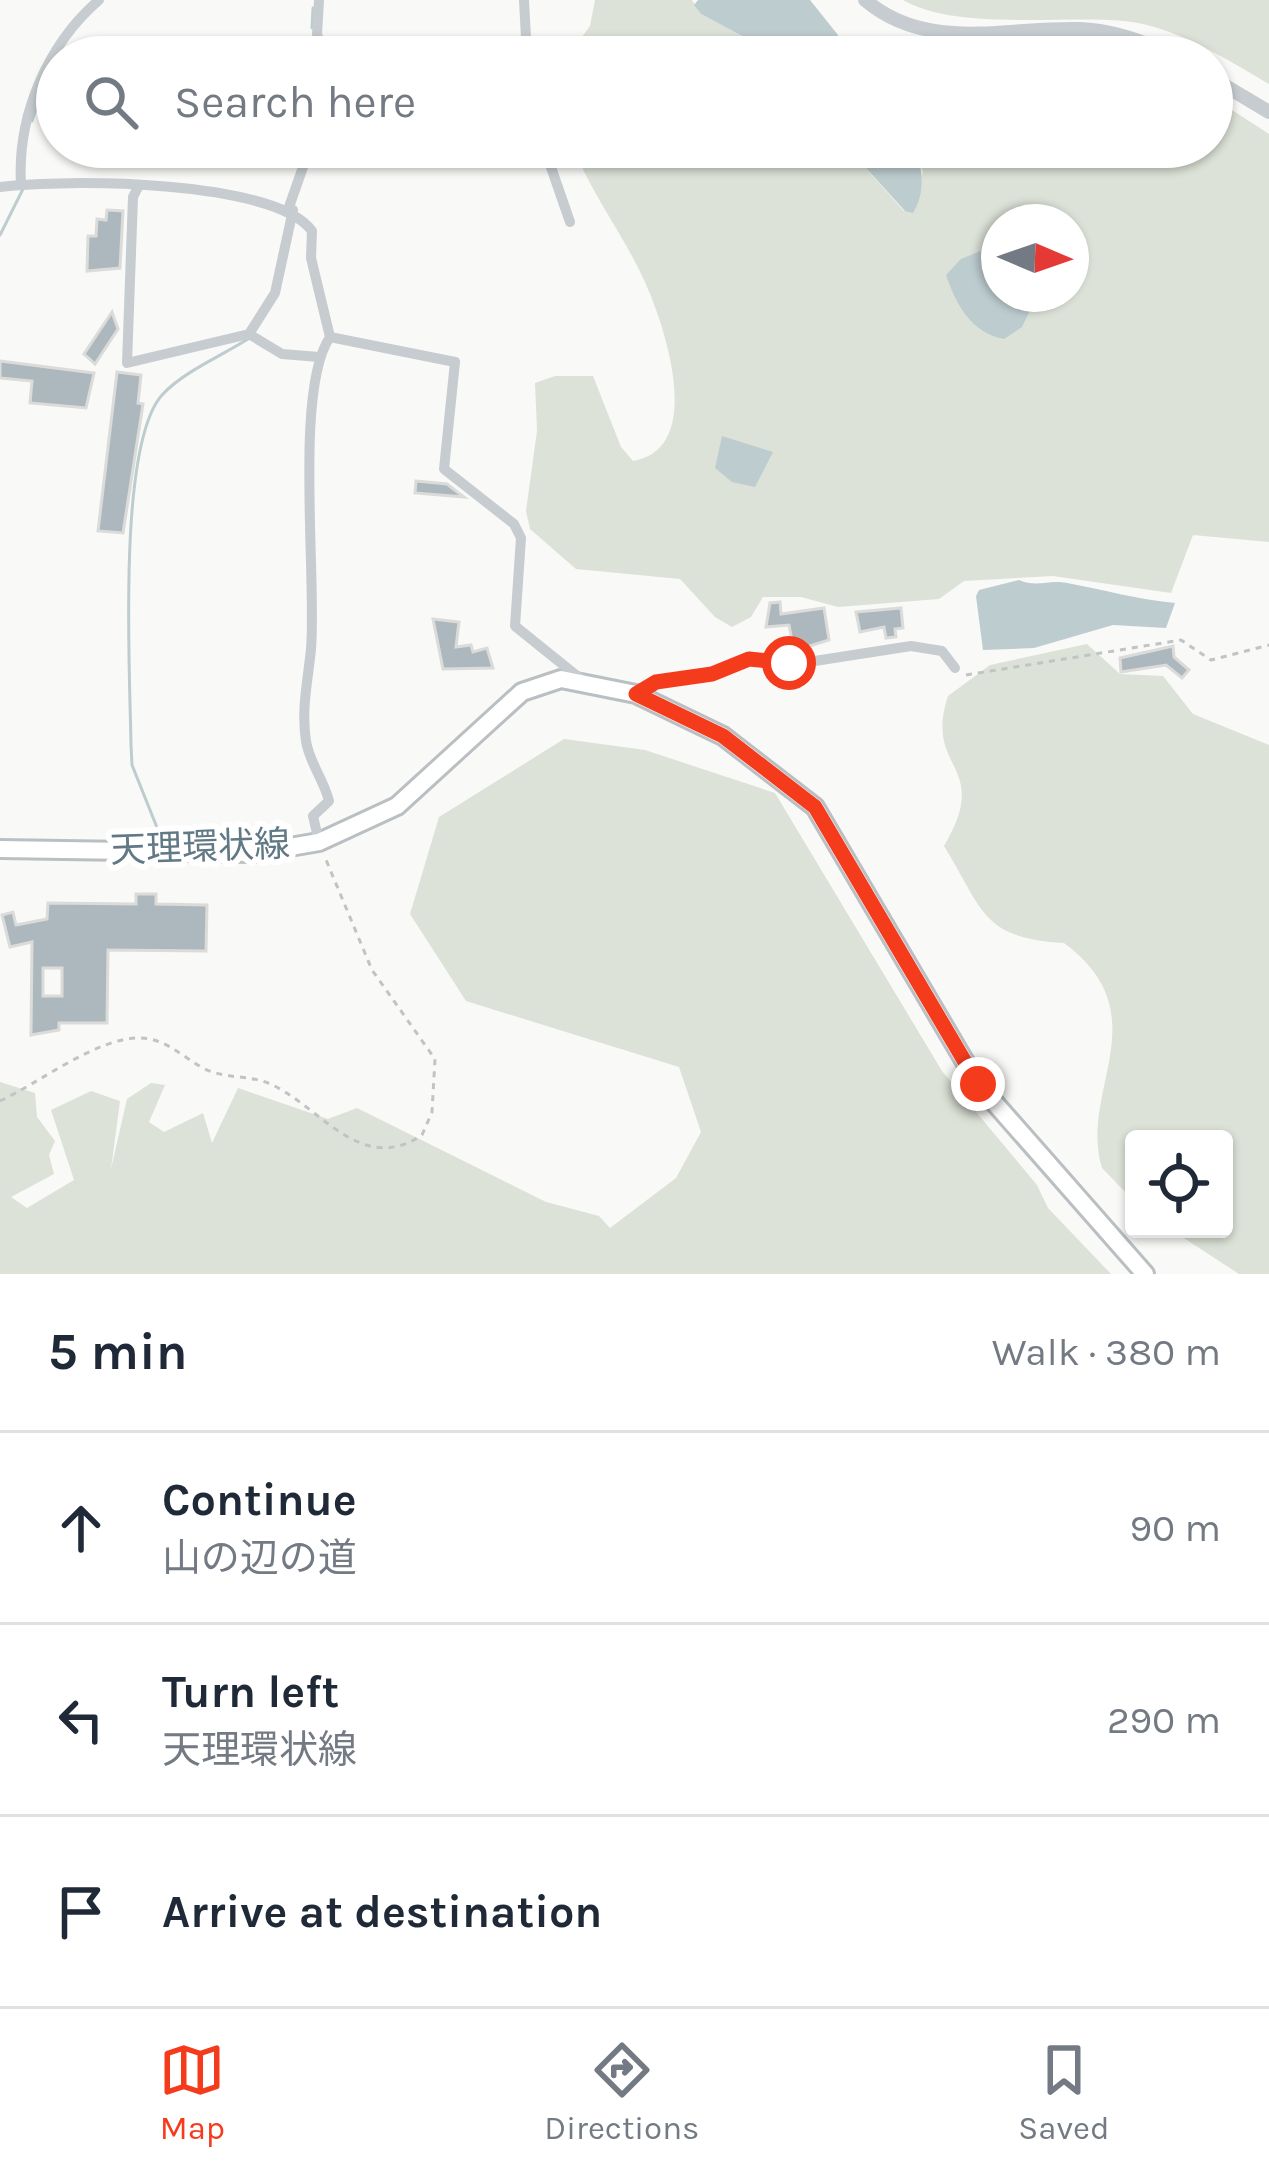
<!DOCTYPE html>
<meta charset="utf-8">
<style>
body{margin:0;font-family:Karla,"Noto Sans JP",sans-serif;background:#f2f2f3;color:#1f2937}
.controls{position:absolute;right:36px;bottom:36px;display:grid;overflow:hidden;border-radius:12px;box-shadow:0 3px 9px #0004}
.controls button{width:108px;height:108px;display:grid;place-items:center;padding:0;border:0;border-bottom:3px solid #e0e1e3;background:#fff;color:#1f2937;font:60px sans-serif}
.compass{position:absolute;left:981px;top:204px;width:108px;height:108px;border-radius:50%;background:#fff;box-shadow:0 3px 9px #0004;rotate:92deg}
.stop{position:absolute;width:36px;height:36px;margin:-27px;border:9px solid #f43c1d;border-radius:50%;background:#fff}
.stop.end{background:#f43c1d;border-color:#fff;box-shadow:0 3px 12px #0008}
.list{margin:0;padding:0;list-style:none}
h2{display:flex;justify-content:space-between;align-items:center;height:156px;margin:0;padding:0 48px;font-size:51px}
h2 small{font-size:39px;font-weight:400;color:#747a83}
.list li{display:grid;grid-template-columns:78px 1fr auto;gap:36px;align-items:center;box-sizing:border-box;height:192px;padding:0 48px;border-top:3px solid #e0e1e3}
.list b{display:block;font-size:45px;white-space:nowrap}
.list p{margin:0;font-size:39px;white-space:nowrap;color:#747a83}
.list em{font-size:39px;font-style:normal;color:#747a83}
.icon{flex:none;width:66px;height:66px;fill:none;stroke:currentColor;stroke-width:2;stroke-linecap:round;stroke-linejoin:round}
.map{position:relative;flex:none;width:1269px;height:1274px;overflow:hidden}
.search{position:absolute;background:#fff;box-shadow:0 3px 9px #0004;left:36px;right:36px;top:36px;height:132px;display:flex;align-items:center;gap:30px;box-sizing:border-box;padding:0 42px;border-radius:66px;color:#747a83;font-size:45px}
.sheet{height:732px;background:#fff}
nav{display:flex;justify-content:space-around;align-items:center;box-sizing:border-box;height:168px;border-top:3px solid #e0e1e3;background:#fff;font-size:33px;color:#747a83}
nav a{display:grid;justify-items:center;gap:6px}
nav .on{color:#f43c1d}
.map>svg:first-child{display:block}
.green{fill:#dce2d7;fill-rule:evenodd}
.water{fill:#bdcccf}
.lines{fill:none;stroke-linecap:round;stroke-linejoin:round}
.stream{stroke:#bdcccf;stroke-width:3}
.building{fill:#acb8bd;stroke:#dbdbd9;stroke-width:3;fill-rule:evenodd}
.primary-casing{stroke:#b9bfc2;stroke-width:22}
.path{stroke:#c0c4c5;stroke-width:3;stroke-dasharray:6 6;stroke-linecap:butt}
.service{stroke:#c6cccf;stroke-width:6}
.minor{stroke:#c6cccf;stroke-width:10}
.tertiary{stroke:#c6cccf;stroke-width:14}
.primary{stroke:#fff;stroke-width:16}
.route{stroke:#f43c1d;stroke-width:15}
.labels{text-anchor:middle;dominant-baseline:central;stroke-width:12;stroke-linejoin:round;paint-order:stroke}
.street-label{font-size:36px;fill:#617885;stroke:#fff}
</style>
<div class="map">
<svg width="1269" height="1274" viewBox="0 0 1269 1274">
<rect width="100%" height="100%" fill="#f9f9f7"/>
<!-- green -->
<path class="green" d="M 595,0 L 692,0 L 701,14 L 781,57 L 567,57 L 590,26 Z
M 903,0 L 1269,0 L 1269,84 C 1226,59 1175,26 1124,21 C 1061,15 957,31 903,0 Z
M 867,43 L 999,57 L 846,57 Z
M 1212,97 L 1269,134 L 1269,542 L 1193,535 L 1171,593 L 1053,576 L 964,581 L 939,599 L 838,607 L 801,597 L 763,597 L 751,617 L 732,627 L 715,617 L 680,579 L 576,569 L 530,529 L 526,511 L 537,431 L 535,383 L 555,376 L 593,376 L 621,447 L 633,461 C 707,449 664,323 644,280 C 623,234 592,195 573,147 L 847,147 L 904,211 L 923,172 L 916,147 L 1212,147 ZM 999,222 L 1071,222 L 1071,294 L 999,294 Z
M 1087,644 L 1120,674 L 1163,676 L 1193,714 L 1269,745 L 1269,1274 L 1239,1274 L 1170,1229 L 1224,1229 L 1224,1139 L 1134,1139 L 1134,1201 L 1102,1168 C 1078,1091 1161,1015 1064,943 C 981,938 984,911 944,846 C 993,763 923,772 948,696 L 990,665 Z
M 564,739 L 645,750 L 775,793 L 942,1071 L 1037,1185 L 1048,1208 L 1111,1274 L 0,1274 L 0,1082 L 35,1093 L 37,1117 L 55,1141 L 49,1155 L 54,1174 L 11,1197 L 27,1208 L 74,1180 L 51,1110 L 91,1091 L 120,1101 L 111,1169 L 127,1099 L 151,1083 L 165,1085 L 149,1122 L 164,1132 L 203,1113 L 212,1143 L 238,1088 L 328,1119 L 357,1108 L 546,1202 L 599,1216 L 610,1228 L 676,1178 L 701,1132 L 679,1067 L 466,1001 L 410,914 L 439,817 Z"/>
<!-- water -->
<path class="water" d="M 698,0 L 810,0 L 838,35 L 829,57 L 781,57 L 701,14 L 694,5 Z
M 847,147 L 916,147 C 922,170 926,192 913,213 L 905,211 Z
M 990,247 L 999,255 L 999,294 L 1030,294 L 1034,302 L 1022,327 L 1004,339 C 971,333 956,304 946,275 L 961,259 Z
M 722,436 L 773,452 L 755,487 L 732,482 L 715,468 Z
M 1019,580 C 1038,588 1049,579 1067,583 C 1105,590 1135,599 1175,603 L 1166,628 L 1113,625 L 1034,648 L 983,650 L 976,596 L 979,590 Z"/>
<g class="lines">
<!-- stream -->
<path class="stream" d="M 312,28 L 313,8
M 32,121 L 40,96
M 0,235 L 23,189
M 160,835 L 132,765 L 131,745 C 130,673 117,446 162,395 C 183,372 221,356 248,339"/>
</g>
<!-- building -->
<path class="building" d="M 107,210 L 123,211 L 120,268 L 87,271 L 88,236 L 96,236 L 97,219 L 106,220 Z
M 112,312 L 118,329 L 95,364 L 84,354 Z
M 0,361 L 94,373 L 86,408 L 30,403 L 32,381 L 0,378 Z
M 117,372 L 141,375 L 138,403 L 143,404 L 123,533 L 98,531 Z
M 416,481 L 447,484 L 464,497 L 415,493 Z
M 780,602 L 781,614 L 824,608 L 829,640 L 794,651 L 789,625 L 766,627 L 770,603 Z
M 901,608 L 903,628 L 895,629 L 896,637 L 886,638 L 884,627 L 860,632 L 856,612 Z
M 433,619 L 459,622 L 456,647 L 471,645 L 473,652 L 487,648 L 493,668 L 443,669 Z
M 1173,646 L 1174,657 L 1189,670 L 1182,678 L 1166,665 L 1121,672 L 1120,658 Z
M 136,894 L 156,894 L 156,904 L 207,905 L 206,951 L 108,950 L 107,1023 L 59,1023 L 59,1030 L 31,1035 L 32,942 L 10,947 L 2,915 L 13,912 L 16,925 L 47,919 L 48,903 L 136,904 ZM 43,968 L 62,968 L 62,996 L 43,996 Z"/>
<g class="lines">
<defs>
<path id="primary" d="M 0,849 L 255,853 L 319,842 L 397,806 L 522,692 L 561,679 L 636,694 L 723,736 L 815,807 L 978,1084 L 1145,1274"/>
</defs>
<!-- primary casing -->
<use href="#primary" class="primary-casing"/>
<!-- path -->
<path class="path" d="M 584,43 L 623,43
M 966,675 L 1181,640 L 1211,660 L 1269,645
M 0,1101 C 39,1083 96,1038 139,1038 C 166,1038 182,1057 205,1069 C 226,1079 248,1075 268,1083 C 319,1104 360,1177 422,1135 L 432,1112 L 435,1059 L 372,970 L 324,855"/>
<!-- service -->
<path class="service" d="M 388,147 L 388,159 L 445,162"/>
<!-- minor -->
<path class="minor" d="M 319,0 L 317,35 L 327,54
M 524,0 L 527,57
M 327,52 L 406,44 L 570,43
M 544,147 L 570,222
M 21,184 C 17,116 47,45 99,0
M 139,185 L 133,197 L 127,363 L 249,334 L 275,293 L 293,210
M 0,187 C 64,179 274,179 312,231 L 311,258 L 330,337 C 294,389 317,578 311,649 C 308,680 301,709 306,741 C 309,762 324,780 329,801 L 313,816 L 319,842
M 289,207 L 310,147
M 249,334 L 282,354 L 319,357
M 330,337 L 455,362 L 444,469 L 514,524 L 521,538 L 515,626 L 582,680
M 636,694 L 656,682 L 712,674 L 749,659 L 802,663 L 911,646 L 942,651 L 955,668"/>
<!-- tertiary -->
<path class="tertiary" d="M 865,0 C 928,53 1004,27 1079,29 C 1113,30 1146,42 1176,57
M 1212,78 L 1269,112"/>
<!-- primary -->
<use href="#primary" class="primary"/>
</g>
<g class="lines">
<!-- route -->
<path class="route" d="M 789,663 L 749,659 L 712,674 L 656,682 L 636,694 L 723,736 L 815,807 L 978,1084"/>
</g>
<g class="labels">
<!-- street labels -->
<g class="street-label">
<text transform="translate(200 847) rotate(-2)">天理環状線</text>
</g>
</g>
</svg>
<div class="controls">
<button><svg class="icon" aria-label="locate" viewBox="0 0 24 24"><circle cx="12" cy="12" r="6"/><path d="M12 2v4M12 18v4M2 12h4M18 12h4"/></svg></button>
</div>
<svg class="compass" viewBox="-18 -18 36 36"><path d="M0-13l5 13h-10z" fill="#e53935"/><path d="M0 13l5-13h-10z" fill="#747a83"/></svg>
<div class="stop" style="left:789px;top:663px"></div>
<div class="stop end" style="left:978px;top:1084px"></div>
<div class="search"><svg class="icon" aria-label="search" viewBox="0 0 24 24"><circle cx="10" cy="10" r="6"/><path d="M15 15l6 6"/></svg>Search here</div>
</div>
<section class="sheet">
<h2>5 min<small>Walk · 380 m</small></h2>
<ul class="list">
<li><svg class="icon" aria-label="ahead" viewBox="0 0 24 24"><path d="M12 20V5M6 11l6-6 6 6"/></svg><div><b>Continue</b><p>山の辺の道</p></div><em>90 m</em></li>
<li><svg class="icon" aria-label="left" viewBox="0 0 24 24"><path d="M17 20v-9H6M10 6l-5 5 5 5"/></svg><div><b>Turn left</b><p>天理環状線</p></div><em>290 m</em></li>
<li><svg class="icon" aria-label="arrive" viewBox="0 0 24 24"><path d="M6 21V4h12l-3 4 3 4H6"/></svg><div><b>Arrive at destination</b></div></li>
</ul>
</section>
<nav>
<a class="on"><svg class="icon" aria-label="map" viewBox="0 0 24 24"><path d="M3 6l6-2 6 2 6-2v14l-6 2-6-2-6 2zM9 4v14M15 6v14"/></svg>Map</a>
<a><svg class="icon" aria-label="directions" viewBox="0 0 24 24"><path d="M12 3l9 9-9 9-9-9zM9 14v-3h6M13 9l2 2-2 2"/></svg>Directions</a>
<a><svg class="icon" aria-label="saved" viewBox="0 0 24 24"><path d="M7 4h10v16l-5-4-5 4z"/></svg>Saved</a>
</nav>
